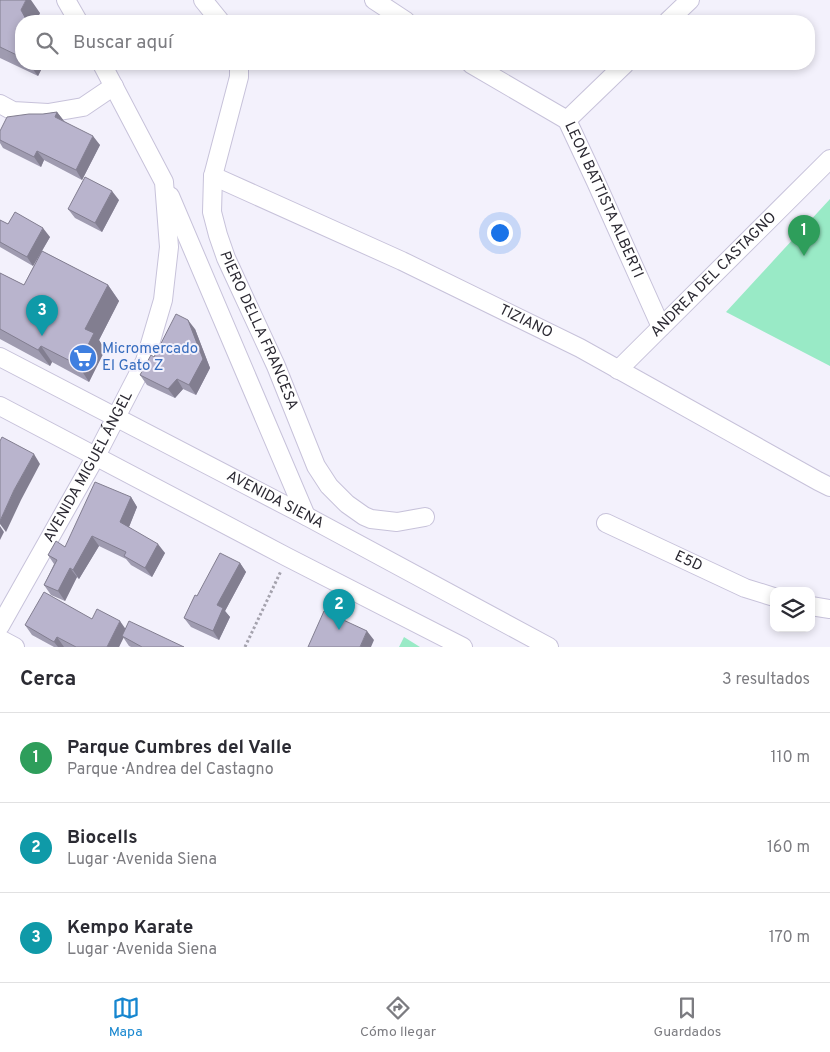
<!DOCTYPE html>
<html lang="es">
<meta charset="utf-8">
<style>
body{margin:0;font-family:Overpass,sans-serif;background:#f2f2f3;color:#2b2b33}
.controls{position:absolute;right:15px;bottom:15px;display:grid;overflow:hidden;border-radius:10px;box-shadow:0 2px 8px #0003}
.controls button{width:45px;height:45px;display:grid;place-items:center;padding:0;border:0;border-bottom:1px solid #e1e1e2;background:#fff;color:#2b2b33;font:25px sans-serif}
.you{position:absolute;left:499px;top:232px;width:18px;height:18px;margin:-12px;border:4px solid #fff;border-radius:50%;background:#1a73e8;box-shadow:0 0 0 8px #1a73e833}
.badge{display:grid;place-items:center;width:32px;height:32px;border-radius:50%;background:#1686cf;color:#fff;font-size:16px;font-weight:700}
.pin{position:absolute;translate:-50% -41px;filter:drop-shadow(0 1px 2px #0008)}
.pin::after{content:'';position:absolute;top:26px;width:18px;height:15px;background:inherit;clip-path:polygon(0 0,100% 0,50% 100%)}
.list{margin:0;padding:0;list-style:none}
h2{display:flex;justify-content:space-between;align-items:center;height:65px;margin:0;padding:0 20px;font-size:21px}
h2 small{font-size:16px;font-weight:400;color:#7c7c81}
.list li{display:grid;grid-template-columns:32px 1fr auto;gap:15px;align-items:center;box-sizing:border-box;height:90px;padding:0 20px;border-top:1px solid #e1e1e2}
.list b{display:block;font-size:19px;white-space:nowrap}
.list p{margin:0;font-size:16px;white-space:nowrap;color:#7c7c81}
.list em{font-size:16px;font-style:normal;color:#7c7c81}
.icon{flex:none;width:28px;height:28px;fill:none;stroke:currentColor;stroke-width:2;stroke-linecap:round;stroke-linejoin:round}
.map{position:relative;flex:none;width:830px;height:647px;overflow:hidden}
.search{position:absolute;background:#fff;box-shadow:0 2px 8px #0003;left:15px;right:15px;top:15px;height:55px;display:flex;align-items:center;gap:12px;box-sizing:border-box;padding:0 18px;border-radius:20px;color:#7c7c81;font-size:19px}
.sheet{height:335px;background:#fff}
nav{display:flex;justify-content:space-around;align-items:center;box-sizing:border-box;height:70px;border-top:1px solid #e1e1e2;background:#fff;font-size:14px;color:#7c7c81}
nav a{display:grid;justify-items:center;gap:2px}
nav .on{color:#1686cf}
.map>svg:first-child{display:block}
.green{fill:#99eac6}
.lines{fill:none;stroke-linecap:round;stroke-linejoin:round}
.minor-casing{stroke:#c7c2da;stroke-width:20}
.path{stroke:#a4a2ad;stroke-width:3;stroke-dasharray:2.5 2.5;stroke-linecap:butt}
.minor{stroke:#fff;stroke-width:18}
.wall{fill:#9f9bb0}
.shaded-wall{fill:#827e90}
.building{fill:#b9b4cd;stroke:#827e90}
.labels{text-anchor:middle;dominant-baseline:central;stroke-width:4;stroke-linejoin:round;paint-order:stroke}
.street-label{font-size:15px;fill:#2c2a33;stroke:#f3f1fc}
.shop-label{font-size:15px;fill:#366cbe;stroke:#f3f1fc;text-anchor:start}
</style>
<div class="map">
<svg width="830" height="647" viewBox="0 0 830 647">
<rect width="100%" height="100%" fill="#f3f1fc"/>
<!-- green -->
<path class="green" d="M 830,199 L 830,366 L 726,312 Z
M 404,637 L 420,647 L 399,647 Z"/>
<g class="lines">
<defs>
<g id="minor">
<path d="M 66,0 L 78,21"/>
<path d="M 203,0 L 220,21"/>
<path d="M 374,0 L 406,21"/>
<path d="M 668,21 L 690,0"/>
<path id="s1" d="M 239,64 L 239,77 L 213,176 L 212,212 L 218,235 L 226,258 L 276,366 L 316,466 L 329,486 L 347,504 L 364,516 L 371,519 L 397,522 L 425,517"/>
<path id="s2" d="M 471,64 L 567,120 L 596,182 L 661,327"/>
<path d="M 0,104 L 13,111 L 48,113 L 83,107 L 114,86"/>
<path d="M 567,120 L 625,64"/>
<path id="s3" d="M 213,176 L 402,261 L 580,348 L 818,481 L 830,487"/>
<path d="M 170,196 L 306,516"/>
<path id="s4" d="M 0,357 L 306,516 L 549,647"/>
<path id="s5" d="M 618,370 L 830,159"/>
<path d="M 0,406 L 287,557 L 463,647"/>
<path id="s6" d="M 606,523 L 745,588 L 774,597"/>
<path d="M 811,606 L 830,609"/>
<path id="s7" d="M 0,626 L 96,456 L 145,361 L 163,300 L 169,247 L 164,182 L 102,64"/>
<path d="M 0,639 L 15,647"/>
</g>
</defs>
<!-- minor casing -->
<use href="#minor" class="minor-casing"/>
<!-- path -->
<path class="path" d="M 245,647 L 281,571"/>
<!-- minor -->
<use href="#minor" class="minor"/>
</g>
<!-- wall -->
<path class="wall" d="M 0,0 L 40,13 L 36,21 L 21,21 L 21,64 L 44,64 L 38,76 L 0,58 Z
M 57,112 L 64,121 L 100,145 L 82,180 L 44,160 L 41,167 L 3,148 L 0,143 L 0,131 L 43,114 Z
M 119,200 L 102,232 L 75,218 L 68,209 Z
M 0,220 L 8,224 L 50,237 L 42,251 L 108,285 L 119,301 L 99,340 L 105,350 L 89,382 L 52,362 L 50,366 L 0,339 L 0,273 L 24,285 L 40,254 L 33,266 L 0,247 Z
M 195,329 L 210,368 L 196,395 L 183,389 L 175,398 L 147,385 L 140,375 L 154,357 Z
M 131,497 L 137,507 L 129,527 L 165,553 L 152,577 L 131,565 L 126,559 L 99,546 L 79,579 L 77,577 L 65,601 L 51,595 L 44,585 L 54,564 L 48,555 L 65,547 Z
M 240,563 L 246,572 L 225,611 L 230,617 L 219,640 L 191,627 L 184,618 L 197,596 Z
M 92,619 L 126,629 L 184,647 L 131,647 L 129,646 L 123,637 L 119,647 L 54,647 L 32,635 L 25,625 Z"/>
<!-- shaded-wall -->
<path class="shaded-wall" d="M 26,0 L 31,0 L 40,13 L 36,21 L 27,21 L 21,10 Z
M 29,64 L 44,64 L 38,76 Z
M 57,112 L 64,121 L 55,117 Z
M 93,136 L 100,145 L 82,180 L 76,170 Z
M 37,151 L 44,160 L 41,167 L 34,157 Z
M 112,191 L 119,200 L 102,232 L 95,223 Z
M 43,228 L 50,237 L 33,266 L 27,257 Z
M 108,285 L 119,301 L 99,340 L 105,350 L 89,382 L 78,365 L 85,329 Z
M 188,320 L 195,329 L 210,368 L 196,395 L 189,385 Z
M 41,346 L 52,362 L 50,366 L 38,350 Z
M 177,379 L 183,389 L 175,398 L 168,389 Z
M 34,454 L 40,464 L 21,500 L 6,532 L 0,524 L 0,521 L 14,490 Z
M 131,497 L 137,507 L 127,532 L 120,522 Z
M 0,526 L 4,532 L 0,540 Z
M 92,536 L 99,546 L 79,579 L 73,570 Z
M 158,544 L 165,553 L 152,577 L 145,568 Z
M 240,563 L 246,572 L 225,611 L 230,617 L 219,640 L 213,631 L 217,605 Z
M 70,568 L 77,577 L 65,601 L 58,591 Z
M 120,621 L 127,631 L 119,647 L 107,647 Z
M 367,631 L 374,640 L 371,647 L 360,647 Z
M 57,637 L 64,647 L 58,647 L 54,642 Z"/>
<!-- building -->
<path class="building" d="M 0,0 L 26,0 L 21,10 L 27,21 L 21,21 L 21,57 L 0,47 Z
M 57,112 L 55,117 L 93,136 L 76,170 L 37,151 L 34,157 L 0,140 L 0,131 L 7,117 L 29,114 L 43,114 Z
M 85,177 L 112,191 L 95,223 L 68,209 Z
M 15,212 L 43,228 L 27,257 L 0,242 L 0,220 L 8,224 Z
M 42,251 L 108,285 L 85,329 L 94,333 L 78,365 L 41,346 L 38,350 L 0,329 L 0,273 L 24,285 Z
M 176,314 L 188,320 L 203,359 L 189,385 L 177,379 L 168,389 L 140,375 L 151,355 L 154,357 Z
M 2,437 L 34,454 L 14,490 L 0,521 L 0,441 Z
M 95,482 L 131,497 L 120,522 L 158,544 L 145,568 L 124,556 L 126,552 L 92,536 L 73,570 L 70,568 L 58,591 L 44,585 L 57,560 L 48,555 L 56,541 L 65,547 Z
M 220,553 L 240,563 L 217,605 L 223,608 L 213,631 L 184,618 L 195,595 L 197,596 Z
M 44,592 L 92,619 L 97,609 L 120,621 L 107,647 L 76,647 L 57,637 L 54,642 L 25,625 Z
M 324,611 L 367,631 L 360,647 L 308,647 Z
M 129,621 L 184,647 L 142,647 L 122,636 Z"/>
<!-- icons -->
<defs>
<symbol id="supermarket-disc" viewBox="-11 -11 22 22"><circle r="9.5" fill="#3f7fe0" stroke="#f3f1fc"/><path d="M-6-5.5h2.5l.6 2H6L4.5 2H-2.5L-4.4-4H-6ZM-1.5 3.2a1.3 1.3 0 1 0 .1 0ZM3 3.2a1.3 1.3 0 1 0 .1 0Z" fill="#fff"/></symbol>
</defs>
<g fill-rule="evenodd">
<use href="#supermarket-disc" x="67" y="342" width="32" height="32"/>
</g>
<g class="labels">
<!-- street labels -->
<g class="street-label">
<text stroke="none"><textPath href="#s2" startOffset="199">LEON BATTISTA ALBERTI</textPath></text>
<text stroke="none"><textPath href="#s5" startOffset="135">ANDREA DEL CASTAGNO</textPath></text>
<text stroke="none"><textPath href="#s3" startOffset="345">TIZIANO</textPath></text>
<text stroke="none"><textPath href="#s1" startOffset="279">PIERO DELLA FRANCESA</textPath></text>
<text stroke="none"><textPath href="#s7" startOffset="182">AVENIDA MIGUEL ÁNGEL</textPath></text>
<text stroke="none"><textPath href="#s4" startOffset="310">AVENIDA SIENA</textPath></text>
<text stroke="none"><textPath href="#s6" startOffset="91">E5D</textPath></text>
</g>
<!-- shop labels -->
<g class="shop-label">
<text x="102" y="349">Micromercado<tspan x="102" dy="17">El Gato Z</tspan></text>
</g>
</g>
</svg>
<div class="controls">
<button><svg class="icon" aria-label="layers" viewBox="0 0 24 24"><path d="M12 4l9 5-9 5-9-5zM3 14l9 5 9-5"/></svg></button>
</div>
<div class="you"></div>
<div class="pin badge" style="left:804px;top:256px;background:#2e9e5b">1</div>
<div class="pin badge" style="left:339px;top:630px;background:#0f9aa8">2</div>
<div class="pin badge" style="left:42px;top:336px;background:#0f9aa8">3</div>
<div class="search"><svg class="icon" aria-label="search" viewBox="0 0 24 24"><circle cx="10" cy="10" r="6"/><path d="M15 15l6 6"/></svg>Buscar aquí</div>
</div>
<section class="sheet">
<h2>Cerca<small>3 resultados</small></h2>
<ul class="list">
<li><span class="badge" style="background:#2e9e5b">1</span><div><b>Parque Cumbres del Valle</b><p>Parque · Andrea del Castagno</p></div><em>110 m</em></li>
<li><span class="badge" style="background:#0f9aa8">2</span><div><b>Biocells</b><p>Lugar · Avenida Siena</p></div><em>160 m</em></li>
<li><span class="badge" style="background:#0f9aa8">3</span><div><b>Kempo Karate</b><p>Lugar · Avenida Siena</p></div><em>170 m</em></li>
</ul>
</section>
<nav>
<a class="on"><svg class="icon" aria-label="map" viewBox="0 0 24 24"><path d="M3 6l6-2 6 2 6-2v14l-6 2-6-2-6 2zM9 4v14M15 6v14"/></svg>Mapa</a>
<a><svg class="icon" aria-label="directions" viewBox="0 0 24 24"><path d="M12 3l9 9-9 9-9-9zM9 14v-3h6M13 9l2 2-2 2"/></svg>Cómo llegar</a>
<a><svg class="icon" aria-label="saved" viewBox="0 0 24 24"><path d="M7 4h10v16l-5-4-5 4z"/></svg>Guardados</a>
</nav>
